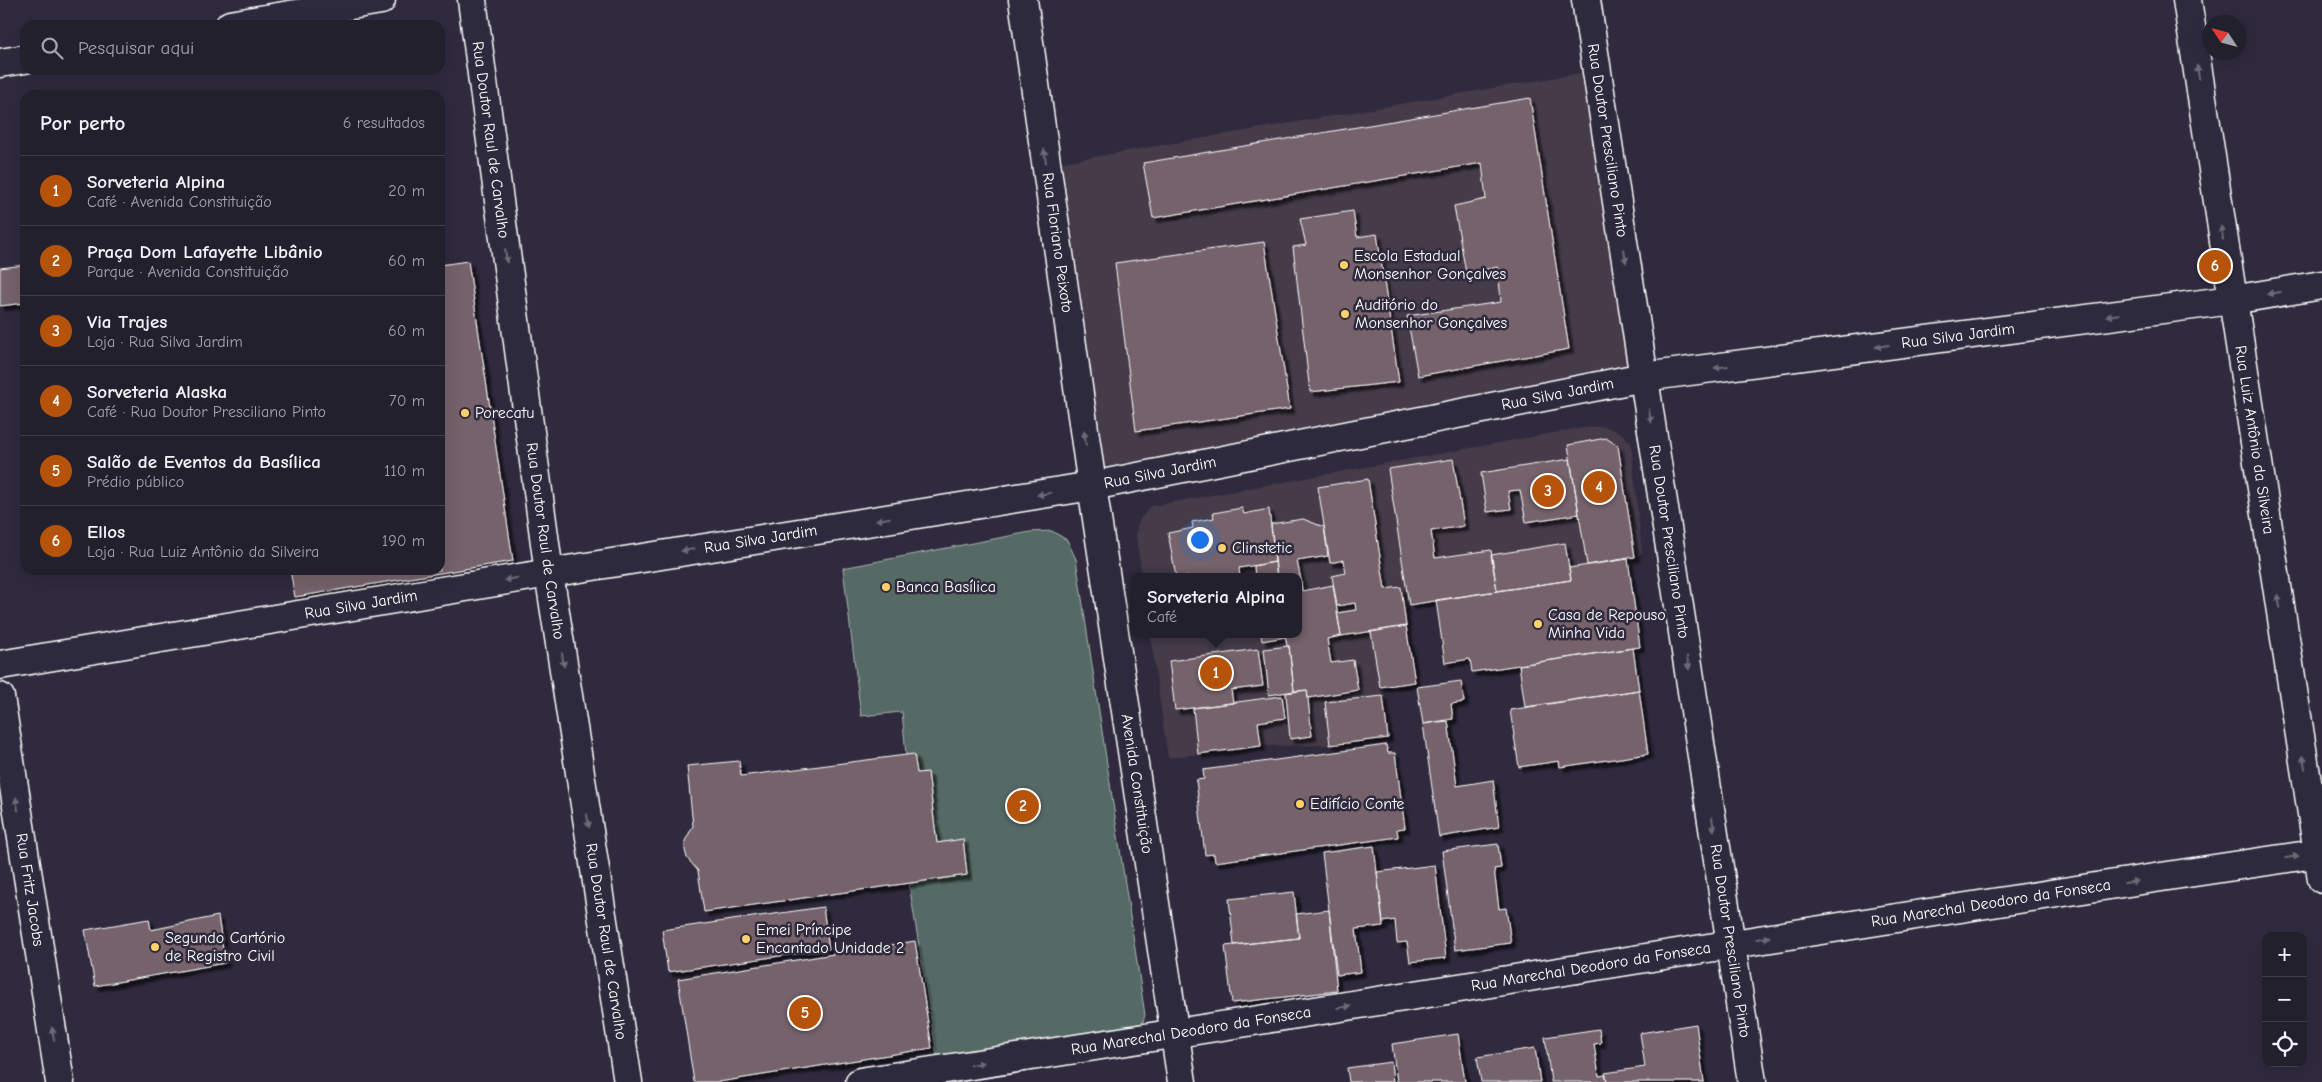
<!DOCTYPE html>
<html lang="pt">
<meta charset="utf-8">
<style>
body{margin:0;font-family:"Comic Neue",sans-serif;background:#2b2836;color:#f1f3f6}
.controls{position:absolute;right:15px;bottom:15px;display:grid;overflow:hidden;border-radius:10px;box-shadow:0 5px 20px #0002}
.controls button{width:45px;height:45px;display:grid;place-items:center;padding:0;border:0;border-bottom:1px solid #403e4a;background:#23202e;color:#f1f3f6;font:25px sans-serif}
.compass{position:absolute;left:2202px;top:15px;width:45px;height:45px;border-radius:50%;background:#23202e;box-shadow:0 5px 20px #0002;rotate:306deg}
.you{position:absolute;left:1199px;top:539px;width:18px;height:18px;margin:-12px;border:4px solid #fff;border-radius:50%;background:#1a73e8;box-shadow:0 0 0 8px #1a73e833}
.badge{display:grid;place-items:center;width:32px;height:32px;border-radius:50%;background:#b45309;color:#fff;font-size:16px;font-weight:700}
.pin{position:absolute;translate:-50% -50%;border:2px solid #fff;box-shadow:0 1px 5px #0006}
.popup{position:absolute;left:1130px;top:573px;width:172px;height:65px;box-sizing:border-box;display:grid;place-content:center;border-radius:10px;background:#23202e;filter:drop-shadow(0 1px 4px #0005);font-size:16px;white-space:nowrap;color:#a3a3aa}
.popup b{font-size:19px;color:#f1f3f6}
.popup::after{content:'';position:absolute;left:50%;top:100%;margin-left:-10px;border:10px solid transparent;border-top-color:#23202e}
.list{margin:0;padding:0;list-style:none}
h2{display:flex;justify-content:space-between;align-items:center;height:65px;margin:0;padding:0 20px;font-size:21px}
h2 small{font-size:16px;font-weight:400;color:#a3a3aa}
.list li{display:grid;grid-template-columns:32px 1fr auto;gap:15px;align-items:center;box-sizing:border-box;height:70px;padding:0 20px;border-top:1px solid #403e4a}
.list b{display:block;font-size:19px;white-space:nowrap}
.list p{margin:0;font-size:16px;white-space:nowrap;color:#a3a3aa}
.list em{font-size:16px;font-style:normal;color:#a3a3aa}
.icon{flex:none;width:28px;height:28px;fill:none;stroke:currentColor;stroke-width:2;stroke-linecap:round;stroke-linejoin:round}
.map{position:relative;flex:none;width:2322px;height:1082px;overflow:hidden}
.search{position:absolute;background:#23202e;box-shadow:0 5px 20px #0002;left:20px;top:20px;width:425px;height:55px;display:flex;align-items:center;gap:12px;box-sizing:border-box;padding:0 18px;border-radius:15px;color:#a3a3aa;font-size:19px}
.panel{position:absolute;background:#23202e;box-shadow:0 5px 20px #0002;left:20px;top:90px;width:425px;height:485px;border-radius:15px}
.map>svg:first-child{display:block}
.built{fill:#443b4a}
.green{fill:#556b65;stroke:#aab5b2}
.building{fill:#75626a;stroke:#fff;filter:url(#shadow)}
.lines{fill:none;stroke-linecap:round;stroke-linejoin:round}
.minor-casing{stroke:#fff;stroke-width:31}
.minor{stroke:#2f2a3d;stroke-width:28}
.oneway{fill:#6d6a77}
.poi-dot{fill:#ffd166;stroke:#2f2a3d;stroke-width:2}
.labels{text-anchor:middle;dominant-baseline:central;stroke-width:5;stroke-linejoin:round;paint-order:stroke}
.street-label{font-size:16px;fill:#fff;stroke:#2f2a3d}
.poi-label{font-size:16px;fill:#fff;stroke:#2f2a3d;text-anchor:start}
</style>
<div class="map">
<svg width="2322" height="1082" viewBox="0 0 2322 1082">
<defs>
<filter id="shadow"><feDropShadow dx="4.5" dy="4.5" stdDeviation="1" flood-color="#0009"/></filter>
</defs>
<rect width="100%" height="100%" fill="#2f2a3d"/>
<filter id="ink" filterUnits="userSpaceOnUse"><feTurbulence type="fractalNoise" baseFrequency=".02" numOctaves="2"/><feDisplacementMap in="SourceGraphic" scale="10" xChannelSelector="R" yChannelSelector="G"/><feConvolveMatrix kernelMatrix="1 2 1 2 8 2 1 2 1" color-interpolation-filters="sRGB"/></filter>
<g filter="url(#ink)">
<!-- built -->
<path class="built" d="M 1586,72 L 1631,368 L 1100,468 L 1058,163 Z
M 1603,426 L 1620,432 L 1631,443 L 1642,552 L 1635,557 L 1569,568 L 1404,607 L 1415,682 L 1380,688 L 1383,696 L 1388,738 L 1330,745 L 1261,746 L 1168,758 L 1150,634 L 1298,634 L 1298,577 L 1142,577 L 1136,535 L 1137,526 L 1141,518 L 1151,506 L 1575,429 Z"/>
<!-- green -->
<path class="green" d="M 1052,531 L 1067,540 L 1076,559 L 1145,1015 L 1142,1025 L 937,1057 L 909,884 L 967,875 L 963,840 L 937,843 L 917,773 L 906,755 L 902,712 L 861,716 L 843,568 L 1030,532 Z"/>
<!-- building -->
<path class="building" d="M 1530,98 L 1569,349 L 1418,376 L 1407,316 L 1501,302 L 1498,267 L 1466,273 L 1454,206 L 1486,199 L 1482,163 L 1153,218 L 1143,163 Z
M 1353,211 L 1357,237 L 1377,234 L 1399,382 L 1310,392 L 1293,247 L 1306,245 L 1300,219 Z
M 1264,242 L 1290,409 L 1136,431 L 1115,263 Z
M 468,261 L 513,561 L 295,597 L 290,570 L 440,570 L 440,265 Z
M 25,265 L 25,303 L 0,306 L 0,268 Z
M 1606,438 L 1618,446 L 1635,557 L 1587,565 L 1568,445 Z
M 1453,459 L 1464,526 L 1431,531 L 1435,558 L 1491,550 L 1497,591 L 1409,605 L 1388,469 Z
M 1570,459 L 1579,514 L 1526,522 L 1520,490 L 1508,491 L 1511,509 L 1487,512 L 1481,473 Z
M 1368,479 L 1385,589 L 1401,587 L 1406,626 L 1341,636 L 1337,613 L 1356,610 L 1355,603 L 1337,606 L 1332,576 L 1346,573 L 1344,560 L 1330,563 L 1318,487 Z
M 1242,508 L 1244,514 L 1269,509 L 1275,562 L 1239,568 L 1240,577 L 1176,577 L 1168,533 L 1193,528 L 1192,522 L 1214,518 L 1213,513 Z
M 1303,519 L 1324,527 L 1328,556 L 1297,561 L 1301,580 L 1298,580 L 1298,577 L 1277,577 L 1271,524 Z
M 1565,543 L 1571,580 L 1497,591 L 1491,555 Z
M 1628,559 L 1640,647 L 1472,672 L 1470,659 L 1445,663 L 1436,600 L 1571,580 L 1569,568 Z
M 1275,562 L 1277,577 L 1255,577 L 1254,566 Z
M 1298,580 L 1301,580 L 1302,591 L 1333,585 L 1341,636 L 1327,639 L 1331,663 L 1353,660 L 1358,690 L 1308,698 L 1307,690 L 1294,691 L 1289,646 L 1287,646 L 1285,634 L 1298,634 Z
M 1406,626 L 1415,682 L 1380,687 L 1371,632 Z
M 1261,634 L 1285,634 L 1285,637 L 1262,641 Z
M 1289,646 L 1294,691 L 1269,695 L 1264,649 Z
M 1633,648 L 1639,690 L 1525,707 L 1519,665 Z
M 1258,649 L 1263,686 L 1231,690 L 1233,703 L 1175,710 L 1169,661 Z
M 1461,681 L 1464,702 L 1451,704 L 1453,719 L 1423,724 L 1417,687 Z
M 1307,690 L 1312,736 L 1290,739 L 1286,693 Z
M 1639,690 L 1648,754 L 1560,767 L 1559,761 L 1519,767 L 1510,710 Z
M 1282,696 L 1285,718 L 1258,722 L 1261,746 L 1198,754 L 1193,708 Z
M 1383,696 L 1388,738 L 1330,745 L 1325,702 Z
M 1448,721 L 1457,786 L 1493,780 L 1499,827 L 1439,837 L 1423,724 Z
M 1386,745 L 1388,753 L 1395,753 L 1405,828 L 1397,829 L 1398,837 L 1215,862 L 1214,854 L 1205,855 L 1196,780 L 1204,779 L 1203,770 Z
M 914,754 L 917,773 L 928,772 L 937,843 L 963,839 L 967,875 L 704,912 L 698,871 L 687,858 L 685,850 L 685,841 L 693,826 L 687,766 L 739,761 L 741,776 Z
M 1498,844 L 1501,868 L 1494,869 L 1499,909 L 1506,908 L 1511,943 L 1455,950 L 1442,851 Z
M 1374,846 L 1383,926 L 1356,929 L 1361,972 L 1337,975 L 1322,853 Z
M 1435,865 L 1446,958 L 1410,962 L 1407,942 L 1397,943 L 1395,920 L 1383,922 L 1377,872 Z
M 1294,892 L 1299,938 L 1234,945 L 1229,899 Z
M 823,907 L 829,949 L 668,972 L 662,930 Z
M 1329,910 L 1337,991 L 1232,1003 L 1225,946 L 1299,938 L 1296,914 Z
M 218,916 L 225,963 L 95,986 L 85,930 L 149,919 L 151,930 Z
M 915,941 L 932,1048 L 719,1082 L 694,1082 L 678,979 Z
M 1696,1024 L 1704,1082 L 1607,1082 L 1605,1073 L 1645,1067 L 1640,1033 Z
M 1599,1029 L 1601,1043 L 1594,1044 L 1599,1076 L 1606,1075 L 1607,1082 L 1551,1082 L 1545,1037 Z
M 1458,1034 L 1465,1082 L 1397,1082 L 1392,1044 Z
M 1535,1048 L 1540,1082 L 1481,1082 L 1477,1057 Z
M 1391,1062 L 1393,1082 L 1349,1082 L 1347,1068 Z"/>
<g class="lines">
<defs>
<g id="minor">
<path id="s1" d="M 472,0 L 549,573 L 628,1082"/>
<path id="s2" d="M 1023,0 L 1092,486 L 1182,1082"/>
<path id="s3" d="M 1586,0 L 1752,1082"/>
<path id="s4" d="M 2187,0 L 2322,879"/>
<path d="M 230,25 L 381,0"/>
<path d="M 0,63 L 25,59"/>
<path id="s5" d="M 0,665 L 549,573 L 1092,486 L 1644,377 L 2232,300 L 2322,285"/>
<path id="s6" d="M 0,697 L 60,1082"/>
<path id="s7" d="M 860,1082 C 1348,1009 1834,924 2322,853"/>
</g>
</defs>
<!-- minor casing -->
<use href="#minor" class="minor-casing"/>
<!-- minor -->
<use href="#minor" class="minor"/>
</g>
<!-- one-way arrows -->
<defs><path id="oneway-solid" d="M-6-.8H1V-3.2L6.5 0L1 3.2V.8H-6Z" transform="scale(1.25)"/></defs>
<g class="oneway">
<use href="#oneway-solid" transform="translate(2198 72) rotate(-99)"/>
<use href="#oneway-solid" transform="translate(1045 156) rotate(-98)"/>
<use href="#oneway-solid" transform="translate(2222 233) rotate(-99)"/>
<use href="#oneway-solid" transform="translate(506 256) rotate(82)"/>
<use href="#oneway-solid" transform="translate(1625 256) rotate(81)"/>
<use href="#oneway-solid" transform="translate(2274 293) rotate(171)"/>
<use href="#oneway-solid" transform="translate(2113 315) rotate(172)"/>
<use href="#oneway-solid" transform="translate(1882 346) rotate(172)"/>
<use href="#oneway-solid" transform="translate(1721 367) rotate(172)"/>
<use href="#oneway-solid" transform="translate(1650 416) rotate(81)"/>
<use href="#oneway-solid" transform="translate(1085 438) rotate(-98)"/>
<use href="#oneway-solid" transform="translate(1044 494) rotate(171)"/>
<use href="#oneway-solid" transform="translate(883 519) rotate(171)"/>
<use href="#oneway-solid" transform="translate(688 550) rotate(171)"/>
<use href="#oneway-solid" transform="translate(511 579) rotate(170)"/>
<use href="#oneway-solid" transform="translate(2279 601) rotate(-99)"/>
<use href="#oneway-solid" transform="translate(563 660) rotate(81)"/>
<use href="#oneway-solid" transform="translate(1688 663) rotate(81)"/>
<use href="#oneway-solid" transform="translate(2304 762) rotate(-99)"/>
<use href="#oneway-solid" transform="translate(17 804) rotate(-99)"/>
<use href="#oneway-solid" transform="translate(588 821) rotate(81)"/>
<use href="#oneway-solid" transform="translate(1713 824) rotate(81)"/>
<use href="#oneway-solid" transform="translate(2292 857) rotate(-9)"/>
<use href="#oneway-solid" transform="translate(2131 882) rotate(-9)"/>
<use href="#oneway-solid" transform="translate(1763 938) rotate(-9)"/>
<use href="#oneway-solid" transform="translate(1344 1007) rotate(-9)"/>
<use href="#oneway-solid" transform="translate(53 1034) rotate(-99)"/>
<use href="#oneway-solid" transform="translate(977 1064) rotate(-9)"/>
</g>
</g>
<!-- markers -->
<g class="poi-dot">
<circle cx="1344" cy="265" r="5"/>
<circle cx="1345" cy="314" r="5"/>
<circle cx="465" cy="413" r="5"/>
<circle cx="1222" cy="548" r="5"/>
<circle cx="886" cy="587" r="5"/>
<circle cx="1538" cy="624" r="5"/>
<circle cx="1300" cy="804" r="5"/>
<circle cx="746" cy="939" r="5"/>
<circle cx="155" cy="947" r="5"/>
</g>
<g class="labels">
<!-- street labels -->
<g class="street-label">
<text stroke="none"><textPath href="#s1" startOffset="141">Rua Doutor Raul de Carvalho</textPath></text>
<text stroke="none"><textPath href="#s3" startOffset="142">Rua Doutor Presciliano Pinto</textPath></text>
<text stroke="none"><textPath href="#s2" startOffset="245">Rua Floriano Peixoto</textPath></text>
<text stroke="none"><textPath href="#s5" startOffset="1986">Rua Silva Jardim</textPath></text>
<text stroke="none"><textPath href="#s5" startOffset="1581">Rua Silva Jardim</textPath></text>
<text stroke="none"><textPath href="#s4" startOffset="445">Rua Luiz Antônio da Silveira</textPath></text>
<text stroke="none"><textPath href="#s5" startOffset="1176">Rua Silva Jardim</textPath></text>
<text stroke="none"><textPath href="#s5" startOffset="771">Rua Silva Jardim</textPath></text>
<text stroke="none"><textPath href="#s3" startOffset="548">Rua Doutor Presciliano Pinto</textPath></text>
<text stroke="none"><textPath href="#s1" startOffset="546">Rua Doutor Raul de Carvalho</textPath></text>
<text stroke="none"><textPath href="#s5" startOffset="366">Rua Silva Jardim</textPath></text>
<text stroke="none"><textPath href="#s2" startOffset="792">Avenida Constituição</textPath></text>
<text stroke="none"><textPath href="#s6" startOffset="195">Rua Fritz Jacobs</textPath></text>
<text stroke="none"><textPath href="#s7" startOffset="1145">Rua Marechal Deodoro da Fonseca</textPath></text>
<text stroke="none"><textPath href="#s3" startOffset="952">Rua Doutor Presciliano Pinto</textPath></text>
<text stroke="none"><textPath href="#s1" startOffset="951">Rua Doutor Raul de Carvalho</textPath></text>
<text stroke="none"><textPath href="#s7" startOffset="740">Rua Marechal Deodoro da Fonseca</textPath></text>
<text stroke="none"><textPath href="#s7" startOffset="335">Rua Marechal Deodoro da Fonseca</textPath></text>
</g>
<!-- poi labels -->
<g class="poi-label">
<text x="1354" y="256">Escola Estadual<tspan x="1354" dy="18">Monsenhor Gonçalves</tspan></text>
<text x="1355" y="305">Auditório do<tspan x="1355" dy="18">Monsenhor Gonçalves</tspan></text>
<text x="475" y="413">Porecatu</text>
<text x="1232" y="548">Clinstetic</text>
<text x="896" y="587">Banca Basílica</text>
<text x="1548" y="615">Casa de Repouso<tspan x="1548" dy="18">Minha Vida</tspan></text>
<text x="1310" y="804">Edifício Conte</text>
<text x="756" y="930">Emei Príncipe<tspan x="756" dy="18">Encantado Unidade 2</tspan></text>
<text x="165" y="938">Segundo Cartório<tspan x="165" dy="18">de Registro Civil</tspan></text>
</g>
</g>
</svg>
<div class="controls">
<button>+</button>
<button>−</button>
<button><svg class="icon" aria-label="locate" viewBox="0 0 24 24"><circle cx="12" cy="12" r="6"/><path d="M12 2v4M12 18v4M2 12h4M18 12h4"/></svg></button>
</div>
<svg class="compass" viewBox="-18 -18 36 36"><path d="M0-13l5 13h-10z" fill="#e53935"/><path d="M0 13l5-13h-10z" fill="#a3a3aa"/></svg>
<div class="you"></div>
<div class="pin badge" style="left:1216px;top:673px">1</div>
<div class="popup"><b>Sorveteria Alpina</b>Café</div>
<div class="pin badge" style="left:1023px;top:806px">2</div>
<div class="pin badge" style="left:1548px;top:491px">3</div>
<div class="pin badge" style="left:1599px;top:487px">4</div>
<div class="pin badge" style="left:805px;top:1013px">5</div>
<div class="pin badge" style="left:2215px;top:266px">6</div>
<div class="search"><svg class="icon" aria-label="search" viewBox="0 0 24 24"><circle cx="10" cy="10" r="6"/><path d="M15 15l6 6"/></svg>Pesquisar aqui</div>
<section class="panel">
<h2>Por perto<small>6 resultados</small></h2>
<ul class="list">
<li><span class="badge">1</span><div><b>Sorveteria Alpina</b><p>Café · Avenida Constituição</p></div><em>20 m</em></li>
<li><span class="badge">2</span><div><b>Praça Dom Lafayette Libânio</b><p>Parque · Avenida Constituição</p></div><em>60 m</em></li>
<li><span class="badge">3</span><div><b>Via Trajes</b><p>Loja · Rua Silva Jardim</p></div><em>60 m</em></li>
<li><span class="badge">4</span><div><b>Sorveteria Alaska</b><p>Café · Rua Doutor Presciliano Pinto</p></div><em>70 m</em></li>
<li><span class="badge">5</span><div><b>Salão de Eventos da Basílica</b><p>Prédio público</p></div><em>110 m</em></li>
<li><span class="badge">6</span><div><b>Ellos</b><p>Loja · Rua Luiz Antônio da Silveira</p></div><em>190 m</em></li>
</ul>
</section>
</div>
